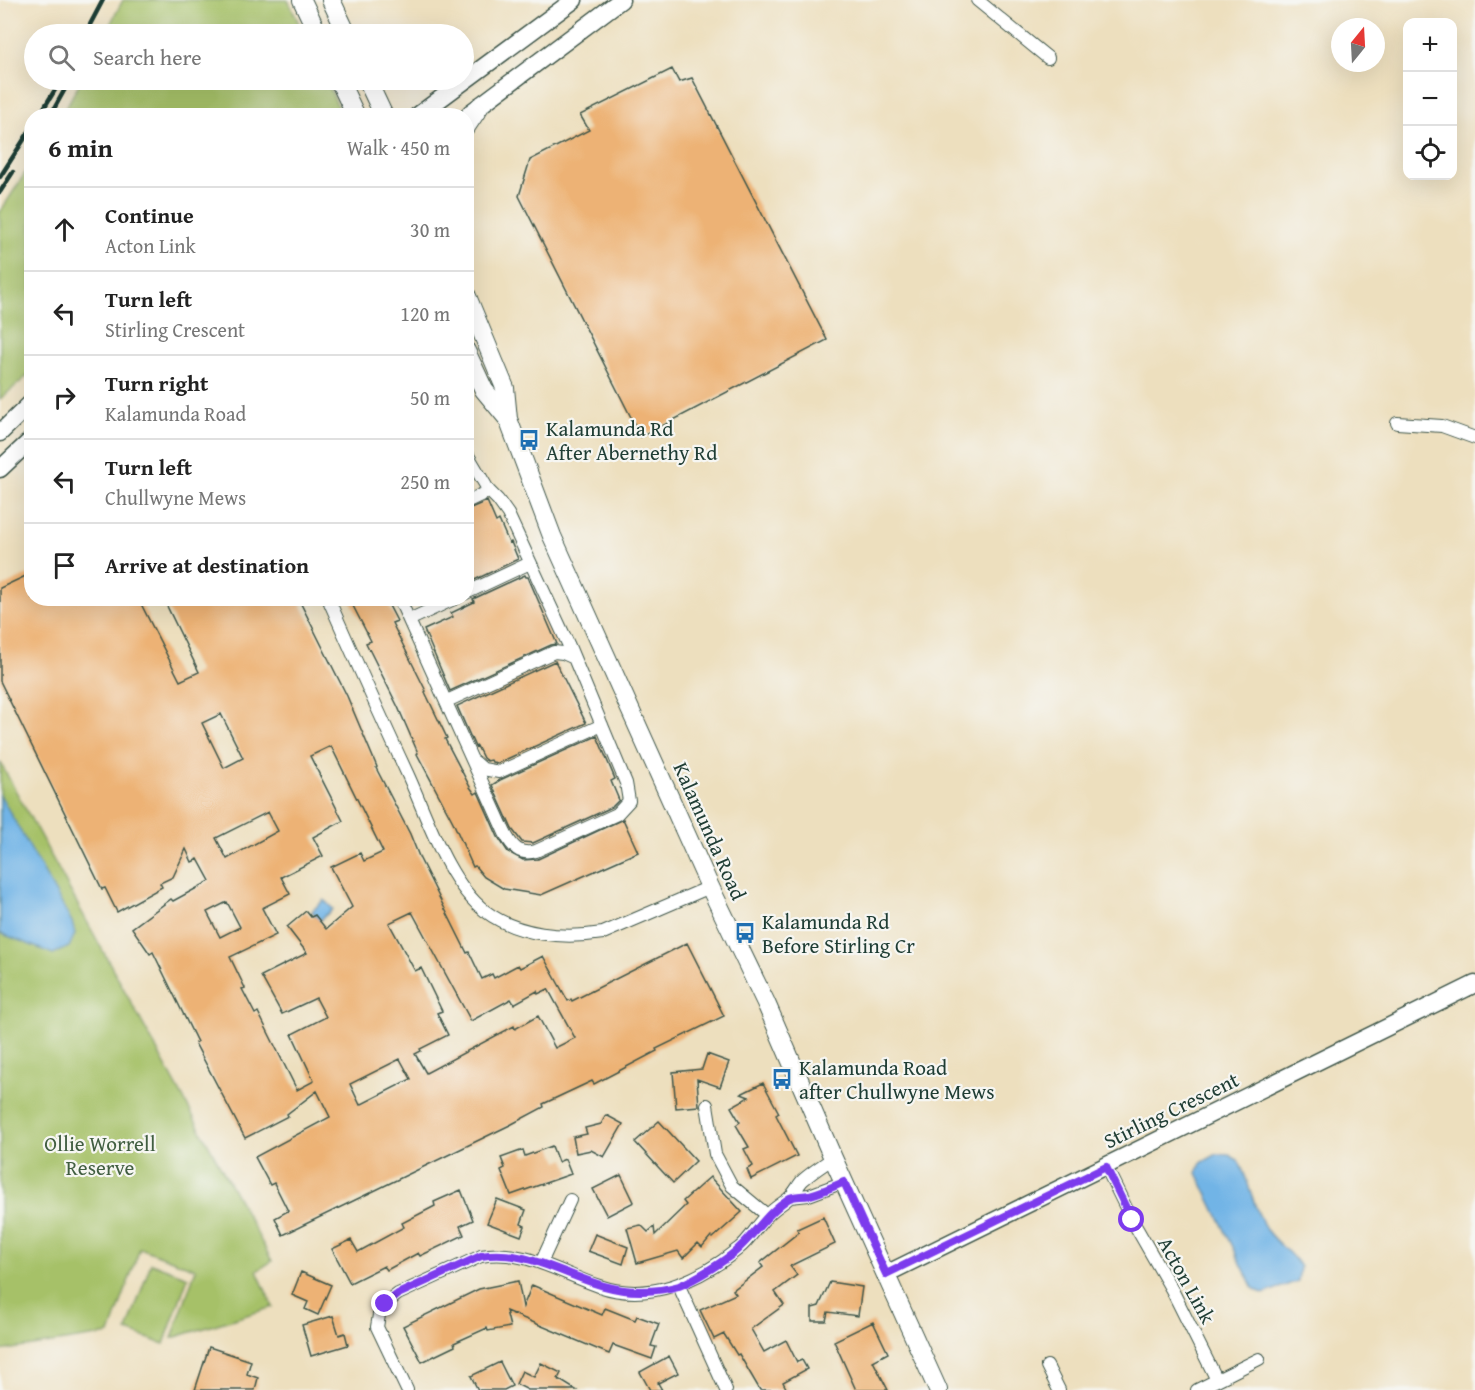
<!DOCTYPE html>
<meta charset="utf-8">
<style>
body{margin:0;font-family:"Gentium Book Plus",serif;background:#f2f2f2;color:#222}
.controls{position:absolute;right:18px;top:18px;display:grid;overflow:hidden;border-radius:12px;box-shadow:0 6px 24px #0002}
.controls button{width:54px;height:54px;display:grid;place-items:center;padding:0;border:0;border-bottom:2px solid #e0e0e0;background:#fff;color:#222;font:30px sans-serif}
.compass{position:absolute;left:1331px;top:18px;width:54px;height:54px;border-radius:50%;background:#fff;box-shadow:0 6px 24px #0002;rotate:18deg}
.stop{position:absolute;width:18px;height:18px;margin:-14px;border:4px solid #7c3aed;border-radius:50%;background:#fff}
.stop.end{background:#7c3aed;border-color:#fff;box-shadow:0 2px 6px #0008}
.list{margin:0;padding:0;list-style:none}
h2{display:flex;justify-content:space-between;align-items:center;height:78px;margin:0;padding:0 24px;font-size:26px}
h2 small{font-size:20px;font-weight:400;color:#767676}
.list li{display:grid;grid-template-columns:39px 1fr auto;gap:18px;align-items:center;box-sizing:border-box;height:84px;padding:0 24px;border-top:2px solid #e0e0e0}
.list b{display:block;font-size:22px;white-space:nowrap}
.list p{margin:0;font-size:20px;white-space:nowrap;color:#767676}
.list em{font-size:20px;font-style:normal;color:#767676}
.icon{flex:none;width:33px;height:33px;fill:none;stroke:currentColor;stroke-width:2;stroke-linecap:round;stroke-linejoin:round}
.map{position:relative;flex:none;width:1475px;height:1390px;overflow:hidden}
.search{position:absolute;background:#fff;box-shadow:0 6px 24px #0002;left:24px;top:24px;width:450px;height:66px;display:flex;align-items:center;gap:15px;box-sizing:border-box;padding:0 21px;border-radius:33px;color:#767676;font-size:22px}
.panel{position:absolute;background:#fff;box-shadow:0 6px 24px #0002;left:24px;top:108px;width:450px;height:498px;border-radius:24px}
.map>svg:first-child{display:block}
.green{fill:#a6c168;stroke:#627f4e;stroke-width:1.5}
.water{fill:#71b4e6;stroke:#48788d;stroke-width:1.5}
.building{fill:#edb275;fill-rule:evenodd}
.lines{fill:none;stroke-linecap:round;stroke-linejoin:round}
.minor-casing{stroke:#3e5549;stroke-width:14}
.secondary-casing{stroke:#3e5549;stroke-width:19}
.primary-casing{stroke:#3e5549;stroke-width:20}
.minor{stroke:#fff;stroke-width:12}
.secondary{stroke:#fff;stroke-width:16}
.primary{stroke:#fff;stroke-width:18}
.rail{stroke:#1f3d34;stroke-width:4.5}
.route{stroke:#7c3aed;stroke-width:8}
.labels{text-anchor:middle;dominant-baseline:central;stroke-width:4.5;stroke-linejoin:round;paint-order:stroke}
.poi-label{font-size:21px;fill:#1f3d34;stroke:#f6f6f2;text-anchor:start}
.street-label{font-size:21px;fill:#1f3d34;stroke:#f6f6f2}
.park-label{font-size:21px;fill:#415e41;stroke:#f6f6f2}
</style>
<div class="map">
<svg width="1475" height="1390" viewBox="0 0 1475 1390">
<rect width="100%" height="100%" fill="#f6f6f2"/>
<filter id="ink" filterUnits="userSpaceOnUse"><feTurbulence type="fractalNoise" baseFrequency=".0167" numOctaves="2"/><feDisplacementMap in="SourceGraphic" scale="12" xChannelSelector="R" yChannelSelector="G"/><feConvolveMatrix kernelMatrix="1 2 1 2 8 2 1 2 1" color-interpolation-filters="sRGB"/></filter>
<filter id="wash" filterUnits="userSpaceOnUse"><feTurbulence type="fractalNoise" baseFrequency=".008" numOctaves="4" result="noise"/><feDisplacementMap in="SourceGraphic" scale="24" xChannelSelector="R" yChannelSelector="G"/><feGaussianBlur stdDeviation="1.35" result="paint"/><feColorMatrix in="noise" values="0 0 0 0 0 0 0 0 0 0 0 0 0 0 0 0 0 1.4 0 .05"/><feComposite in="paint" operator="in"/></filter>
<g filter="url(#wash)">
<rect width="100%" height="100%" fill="#eddfbe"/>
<!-- green -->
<path class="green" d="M 123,0 L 288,0 L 304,34 L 105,34 Z
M 81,80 L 326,80 L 342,115 L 62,115 Z
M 31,164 L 31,373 L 0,399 L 0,212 Z
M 0,762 L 272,1261 L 257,1271 L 273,1307 L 172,1338 L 196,1269 L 140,1248 L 110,1334 L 0,1351 Z
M 151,1263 L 188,1277 L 164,1344 L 127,1331 Z"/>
<!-- water -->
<path class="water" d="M 0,795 L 72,922 L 75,934 L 69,947 L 53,954 L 0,933 Z
M 324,900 L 333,909 L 319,921 L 312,911 Z
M 1217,1154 L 1229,1155 L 1238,1160 C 1250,1182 1253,1208 1266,1229 C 1275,1244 1291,1250 1300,1267 L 1298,1281 L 1263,1294 L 1253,1288 L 1197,1173 L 1201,1163 Z"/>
<g id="blocks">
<!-- building -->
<path class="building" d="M 672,69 L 679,82 L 692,78 L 827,340 L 641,437 L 519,196 L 530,160 L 589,130 L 580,115 Z
M 487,501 L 496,522 L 499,520 L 509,543 L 511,542 L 518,559 L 466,584 L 466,510 Z
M 32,573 L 32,598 L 138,598 L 180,681 L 199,672 L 163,598 L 298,598 L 347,696 L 377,767 L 376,768 L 410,834 L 420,859 L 467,953 L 469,952 L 482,979 L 492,974 L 494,978 L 518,965 L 520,968 L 543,956 L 568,1001 L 571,999 L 572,1001 L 687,943 L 724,1016 L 656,1049 L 657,1051 L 594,1084 L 592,1081 L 543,1104 L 544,1107 L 510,1125 L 283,1235 L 275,1218 L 288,1211 L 274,1183 L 270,1185 L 255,1157 L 330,1117 L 317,1091 L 287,1114 L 288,1116 L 245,1138 L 195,1043 L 197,1042 L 153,952 L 150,954 L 132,928 L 171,899 L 173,901 L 210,881 L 198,859 L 192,862 L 186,849 L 173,877 L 160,883 L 162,887 L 117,912 L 105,888 L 102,889 L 0,681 L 0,588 ZM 221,714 L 243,758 L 224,768 L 202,723 ZM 331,746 L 383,852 L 364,861 L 360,853 L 331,867 L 352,907 L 326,929 L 315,915 L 311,917 L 306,911 L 287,927 L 307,953 L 261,976 L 282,1014 L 316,998 L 326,1017 L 292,1034 L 314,1081 L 297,1090 L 258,1012 L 255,1014 L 242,989 L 245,988 L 230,957 L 276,935 L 262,908 L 290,894 L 281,877 L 323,856 L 313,837 L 343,821 L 310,756 ZM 268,812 L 278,831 L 227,859 L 216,838 ZM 227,902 L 240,927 L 220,937 L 207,912 ZM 412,912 L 471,1021 L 511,999 L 514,1004 L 537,991 L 538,994 L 548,989 L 575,1038 L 555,1048 L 538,1016 L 515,1029 L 514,1026 L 426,1073 L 415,1054 L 421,1051 L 420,1049 L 448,1035 L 437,1013 L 442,1011 L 421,968 L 415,971 L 389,923 ZM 400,1059 L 411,1079 L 360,1105 L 350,1084 Z
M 525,575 L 526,577 L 528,577 L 557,644 L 551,645 L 450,691 L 424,630 L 453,617 L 451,613 L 474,602 L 473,599 Z
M 349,598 L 385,598 L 397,621 L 392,623 L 426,691 L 425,692 L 447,738 L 445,739 L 470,787 L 475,794 L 478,792 L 498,837 L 508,852 L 523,860 L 538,859 L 623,819 L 638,852 L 541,895 L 504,889 L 484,877 L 475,866 L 473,867 L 453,822 L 417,754 L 418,753 L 398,707 L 366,643 L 371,641 Z
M 555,661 L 586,723 L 498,763 L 492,762 L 491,760 L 487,761 L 483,758 L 477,746 L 475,747 L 457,706 Z
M 597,736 L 615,779 L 611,781 L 619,800 L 612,807 L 533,843 L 522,842 L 512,829 L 492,785 L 500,780 Z
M 707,1054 L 729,1062 L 720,1087 L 697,1079 L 699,1106 L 676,1108 L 673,1072 L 702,1069 Z
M 763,1083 L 779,1113 L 776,1115 L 797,1156 L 751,1179 L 747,1169 L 753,1166 L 744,1149 L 749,1147 L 736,1125 L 740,1122 L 731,1107 L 749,1097 L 741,1094 Z
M 606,1115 L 623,1124 L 604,1157 L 591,1150 L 576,1153 L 573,1137 L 587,1134 L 585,1128 L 601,1124 Z
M 659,1121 L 696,1161 L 673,1183 L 635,1142 Z
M 552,1146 L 558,1162 L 565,1159 L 571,1174 L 511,1195 L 501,1170 L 505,1168 L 501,1158 L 523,1150 L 525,1156 Z
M 621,1175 L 634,1202 L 607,1216 L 593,1189 Z
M 710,1177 L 742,1212 L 713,1238 L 711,1236 L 702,1247 L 698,1243 L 683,1258 L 678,1251 L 637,1263 L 627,1228 L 641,1225 L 648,1232 L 654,1227 L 655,1235 L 686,1205 L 683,1201 Z
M 461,1190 L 473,1220 L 460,1226 L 464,1235 L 420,1256 L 418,1253 L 387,1270 L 384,1266 L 350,1283 L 332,1249 L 351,1240 L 358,1252 L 404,1227 L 402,1223 L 435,1206 L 434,1202 Z
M 497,1199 L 526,1210 L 521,1224 L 525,1226 L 521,1236 L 487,1223 Z
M 823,1217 L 835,1244 L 790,1266 L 797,1275 L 775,1292 L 784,1305 L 751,1329 L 764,1352 L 786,1340 L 797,1362 L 802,1360 L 807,1369 L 783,1382 L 787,1390 L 760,1390 L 739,1354 L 737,1355 L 724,1334 L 714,1339 L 700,1310 L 736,1294 L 733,1290 L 763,1267 L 760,1263 L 799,1232 L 797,1229 Z
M 595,1234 L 628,1247 L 623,1264 L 588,1251 Z
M 301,1272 L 331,1285 L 318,1315 L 305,1309 L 308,1302 L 292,1295 Z
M 518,1281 L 523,1307 L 532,1285 L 602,1315 L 605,1308 L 635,1320 L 637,1316 L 659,1324 L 651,1346 L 656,1347 L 652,1359 L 613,1345 L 609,1354 L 506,1311 L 510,1327 L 488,1331 L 487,1328 L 454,1343 L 455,1346 L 422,1362 L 403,1326 L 479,1289 Z
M 830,1282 L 862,1287 L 858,1316 L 828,1312 L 826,1321 L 812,1321 L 812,1308 L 819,1306 Z
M 333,1316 L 339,1335 L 345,1333 L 348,1345 L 311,1356 L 302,1325 Z
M 873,1322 L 888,1353 L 873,1361 L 888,1390 L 856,1390 L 834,1341 Z
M 209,1347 L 251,1361 L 247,1374 L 258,1378 L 255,1390 L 195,1390 Z
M 669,1356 L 678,1373 L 658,1383 L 662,1390 L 650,1390 L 640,1372 Z
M 500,1362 L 512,1386 L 504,1390 L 478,1390 L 471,1376 Z
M 541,1363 L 561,1373 L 558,1379 L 576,1390 L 528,1390 L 516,1384 L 522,1371 L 534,1377 Z"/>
</g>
</g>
<g filter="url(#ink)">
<use href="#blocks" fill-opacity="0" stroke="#3e5549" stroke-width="1.5"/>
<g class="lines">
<defs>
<path id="minor" d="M 977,0 L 1048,58
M 1397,423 L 1442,426 L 1475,438
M 466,502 L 489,491
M 466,593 L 530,563
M 328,598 C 354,657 380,715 407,773 C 427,816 447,882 485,911 C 518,936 564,939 603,933 L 710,887
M 399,598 L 505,833 C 512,847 520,856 536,851 L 617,814 L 629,801 L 626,783 L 569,646 L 508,514 L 498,500 L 489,491 L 466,452
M 409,620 L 456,598
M 447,701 L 554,652 L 563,653 L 574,658
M 475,762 L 483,769 L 499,772 L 602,725
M 707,1105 L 715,1154 L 732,1186 L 767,1215
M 1106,1167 L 1132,1220 L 1172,1290 L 1217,1380
M 790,1197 L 809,1195 L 844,1182
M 541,1263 L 570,1200
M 679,1286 L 726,1390
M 1047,1366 L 1059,1390
M 407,1390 L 377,1327 L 379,1315 L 385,1304 L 398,1294 L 481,1256 C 523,1248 560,1273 599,1286 C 649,1303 699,1281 738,1249 C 750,1240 757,1225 768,1215 C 774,1208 782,1204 789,1198 C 795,1193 798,1185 803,1180 C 812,1172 823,1165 833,1158
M 1197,1390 L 1259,1359"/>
<path id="secondary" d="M 470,113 L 621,0
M 417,116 L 574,0
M 0,433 L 32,402
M 0,469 L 32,439
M 886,1274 L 1475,984"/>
<path id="primary" d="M 302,0 L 318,34
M 331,0 L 347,34
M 339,80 L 356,116
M 367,80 L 384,116
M 466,127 L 480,106
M 466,294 L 505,388 L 508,419 L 552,536 L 710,887 L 766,1003 L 833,1158 L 938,1390
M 466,351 L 484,390 L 508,419"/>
</defs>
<!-- minor casing -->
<use href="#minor" class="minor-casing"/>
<!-- secondary casing -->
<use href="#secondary" class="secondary-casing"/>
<!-- primary casing -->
<use href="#primary" class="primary-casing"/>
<!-- minor -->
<use href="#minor" class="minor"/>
<!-- secondary -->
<use href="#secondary" class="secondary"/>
<!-- primary -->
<use href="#primary" class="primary"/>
<!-- rail -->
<path class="rail" d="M 85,34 L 103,0
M 39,116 L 61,80
M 50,116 L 65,89
M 0,177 L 32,127
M 0,192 L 13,172"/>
</g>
</g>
<g class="lines" filter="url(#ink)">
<!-- route -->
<path class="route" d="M 385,1304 L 398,1294 L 481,1256 C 538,1246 583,1293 643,1291 C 654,1291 668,1289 679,1286 C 694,1280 729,1259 740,1247 C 757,1231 768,1212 788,1199 C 794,1195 802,1197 810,1195 C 821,1192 833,1187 844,1182 L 886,1274 L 1106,1167 L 1132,1220"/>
</g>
<!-- icons -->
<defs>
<symbol id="bus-bare" viewBox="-9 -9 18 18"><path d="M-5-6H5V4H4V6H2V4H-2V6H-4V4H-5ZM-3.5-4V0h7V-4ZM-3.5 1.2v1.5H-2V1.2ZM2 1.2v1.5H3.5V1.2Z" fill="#1f6fb2" stroke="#f6f6f2" stroke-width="2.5" paint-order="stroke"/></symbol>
</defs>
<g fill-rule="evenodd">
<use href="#bus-bare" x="514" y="425" width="30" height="30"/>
<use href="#bus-bare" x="730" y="918" width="30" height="30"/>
<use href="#bus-bare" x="767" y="1064" width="30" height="30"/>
</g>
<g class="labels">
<!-- poi labels -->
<g class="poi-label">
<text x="546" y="428">Kalamunda Rd<tspan x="546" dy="24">After Abernethy Rd</tspan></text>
<text x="762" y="921">Kalamunda Rd<tspan x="762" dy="24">Before Stirling Cr</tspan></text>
<text x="799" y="1067">Kalamunda Road<tspan x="799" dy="24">after Chullwyne Mews</tspan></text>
</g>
<!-- street labels -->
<g class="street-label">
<text transform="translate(710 831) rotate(66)">Kalamunda Road</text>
<text transform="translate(1171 1110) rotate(-26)">Stirling Crescent</text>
<text transform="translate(1187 1280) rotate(61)">Acton Link</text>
</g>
<!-- park labels -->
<g class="park-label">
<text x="100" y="1143">Ollie Worrell<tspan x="100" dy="24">Reserve</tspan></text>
</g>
</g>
</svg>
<div class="controls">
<button>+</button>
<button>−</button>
<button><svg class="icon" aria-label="locate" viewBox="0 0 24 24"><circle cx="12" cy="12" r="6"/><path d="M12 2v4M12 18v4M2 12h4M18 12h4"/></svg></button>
</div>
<svg class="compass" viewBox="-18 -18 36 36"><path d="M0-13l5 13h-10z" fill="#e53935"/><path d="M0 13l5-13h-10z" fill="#767676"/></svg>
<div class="stop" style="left:1132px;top:1220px"></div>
<div class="stop end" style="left:385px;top:1304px"></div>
<div class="search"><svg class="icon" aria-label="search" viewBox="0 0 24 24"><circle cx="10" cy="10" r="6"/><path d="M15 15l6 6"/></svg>Search here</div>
<section class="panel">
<h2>6 min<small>Walk · 450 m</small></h2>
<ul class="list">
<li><svg class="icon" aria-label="ahead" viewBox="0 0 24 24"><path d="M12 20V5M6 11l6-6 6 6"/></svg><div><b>Continue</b><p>Acton Link</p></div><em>30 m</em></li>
<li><svg class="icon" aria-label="left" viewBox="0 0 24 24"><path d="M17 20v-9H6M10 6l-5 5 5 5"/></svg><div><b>Turn left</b><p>Stirling Crescent</p></div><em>120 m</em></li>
<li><svg class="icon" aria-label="right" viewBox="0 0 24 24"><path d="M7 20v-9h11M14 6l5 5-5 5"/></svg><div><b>Turn right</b><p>Kalamunda Road</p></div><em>50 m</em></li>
<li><svg class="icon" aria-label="left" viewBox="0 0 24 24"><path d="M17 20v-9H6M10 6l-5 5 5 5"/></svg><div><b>Turn left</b><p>Chullwyne Mews</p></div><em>250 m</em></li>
<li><svg class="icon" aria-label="arrive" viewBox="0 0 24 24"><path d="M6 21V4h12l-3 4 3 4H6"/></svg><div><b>Arrive at destination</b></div></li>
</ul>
</section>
</div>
